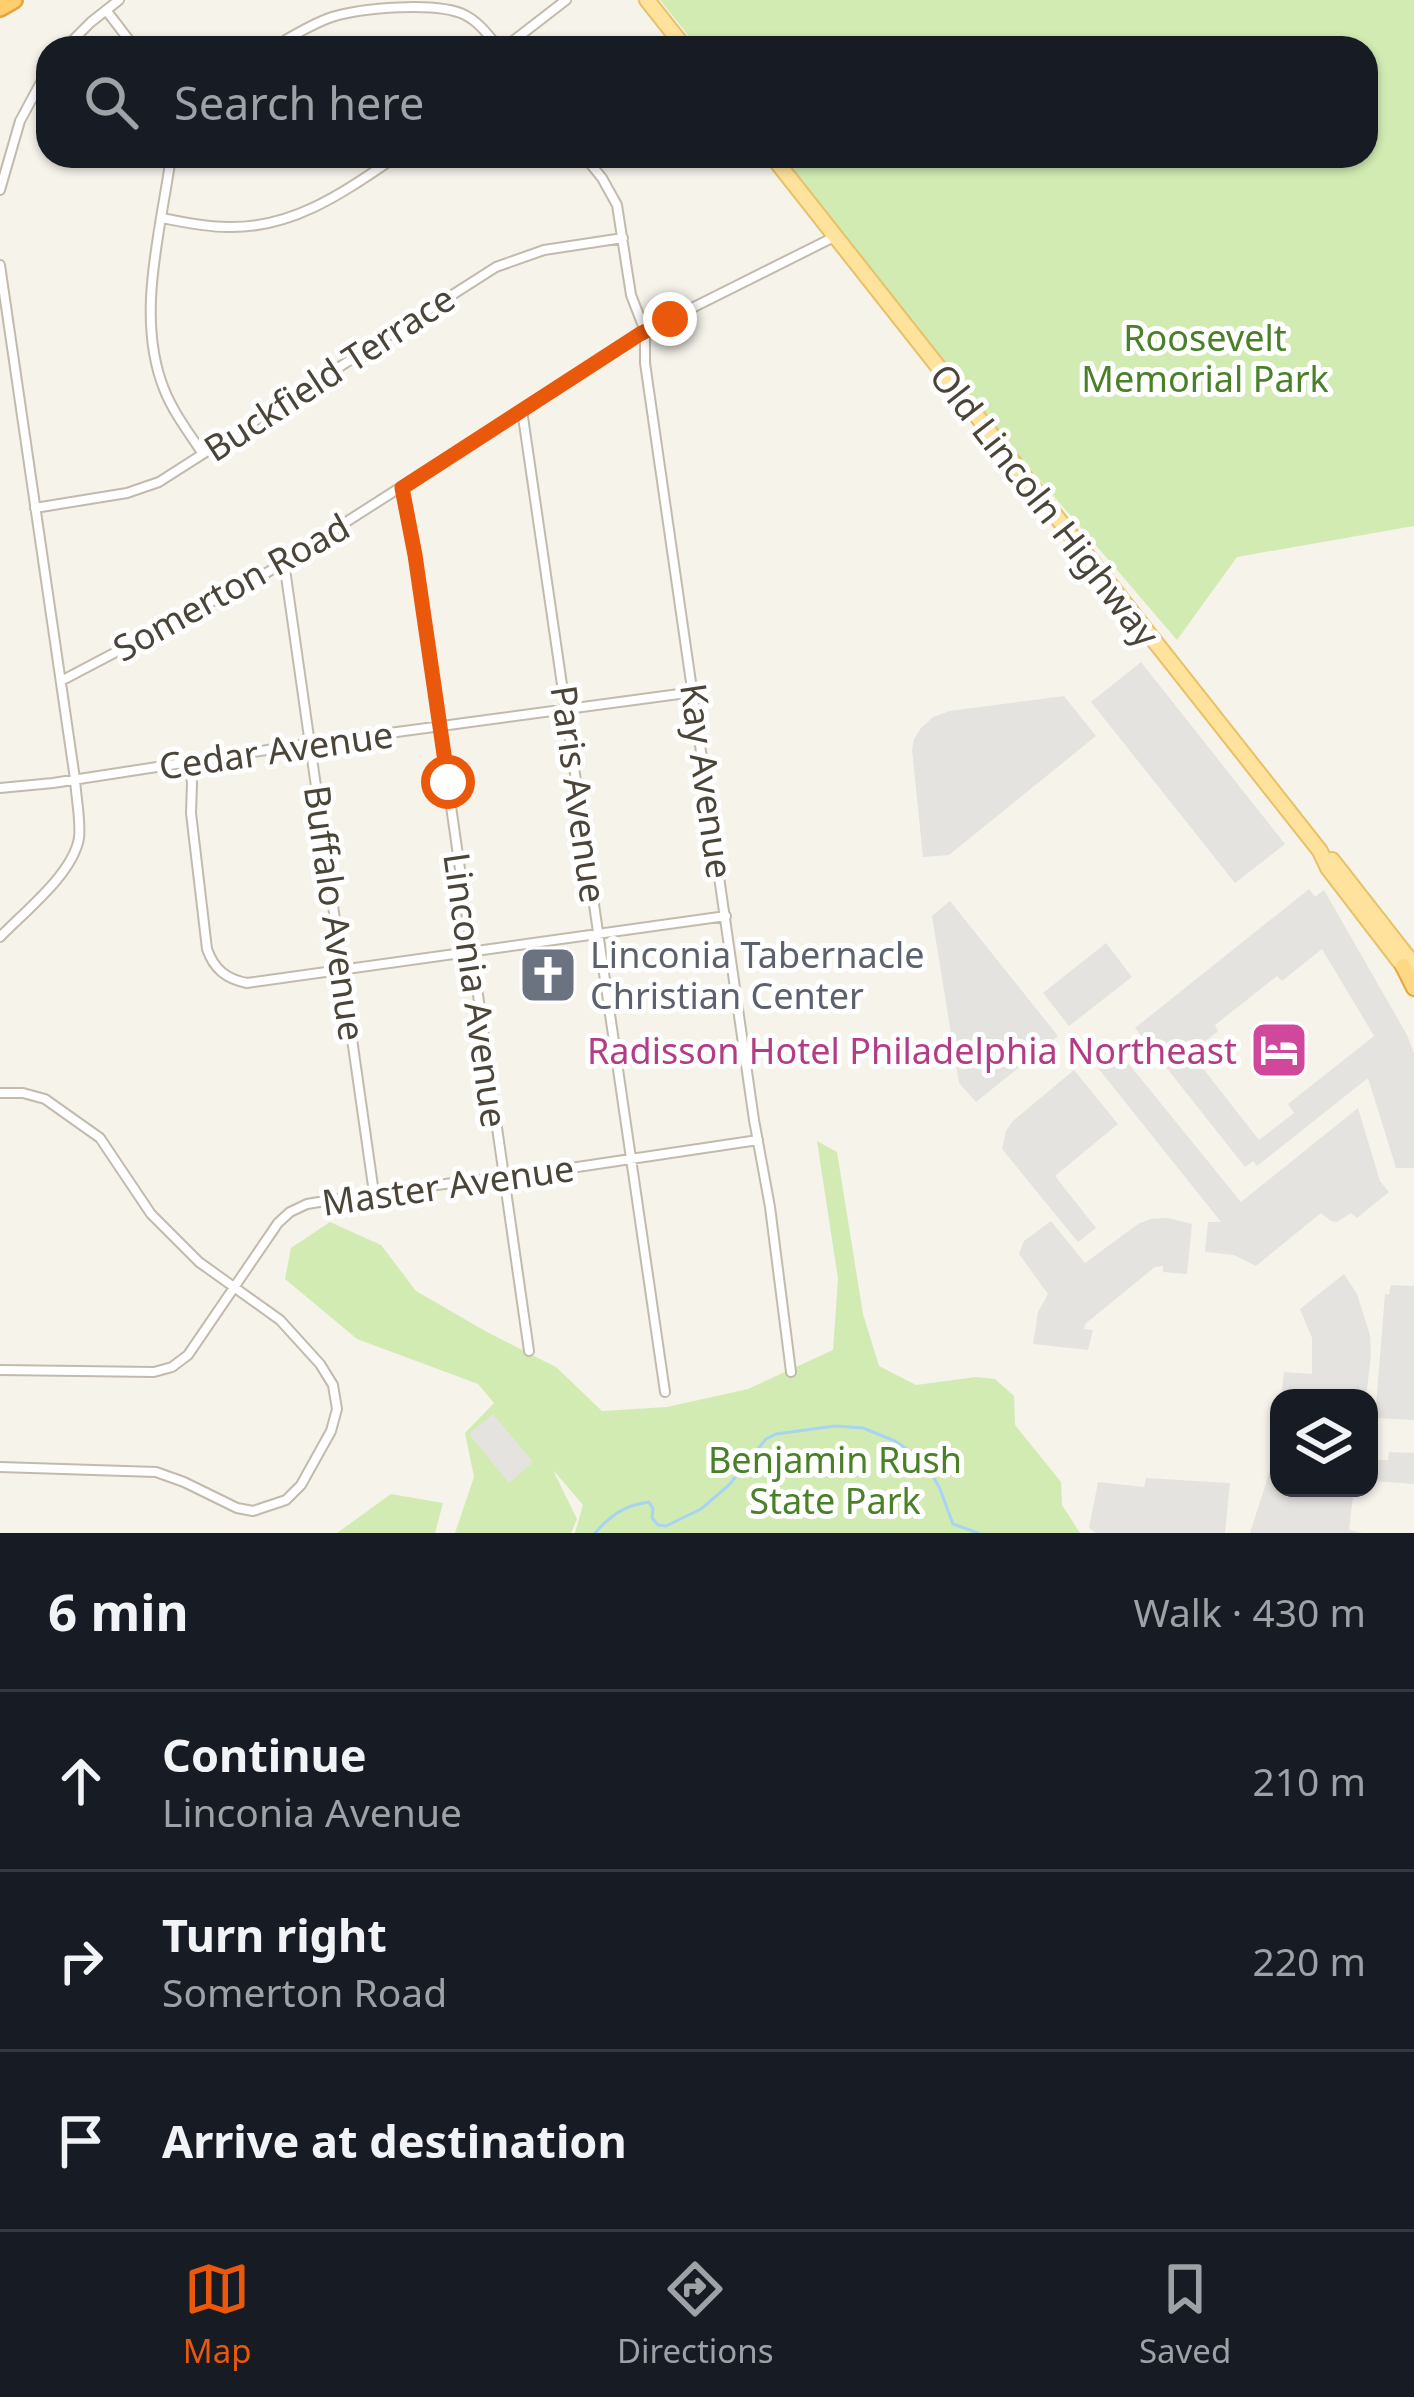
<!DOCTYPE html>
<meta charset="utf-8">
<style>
body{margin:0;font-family:"Noto Sans",sans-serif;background:#242831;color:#f1f3f6}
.controls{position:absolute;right:36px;bottom:36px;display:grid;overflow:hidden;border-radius:24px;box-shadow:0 3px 9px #0004}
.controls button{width:108px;height:108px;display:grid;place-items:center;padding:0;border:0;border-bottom:3px solid #363941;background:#171b24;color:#f1f3f6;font:60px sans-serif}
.stop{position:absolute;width:36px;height:36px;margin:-27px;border:9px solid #ea580c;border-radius:50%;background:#fff}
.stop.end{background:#ea580c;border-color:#fff;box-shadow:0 3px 12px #0008}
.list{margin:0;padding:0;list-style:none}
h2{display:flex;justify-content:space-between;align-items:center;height:156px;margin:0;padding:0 48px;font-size:51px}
h2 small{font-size:39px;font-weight:400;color:#9ea1a6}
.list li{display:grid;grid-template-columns:78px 1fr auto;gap:36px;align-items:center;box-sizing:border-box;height:180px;padding:0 48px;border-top:3px solid #363941}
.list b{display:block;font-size:45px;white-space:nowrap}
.list p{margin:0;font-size:39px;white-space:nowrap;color:#9ea1a6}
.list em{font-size:39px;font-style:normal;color:#9ea1a6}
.icon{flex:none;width:66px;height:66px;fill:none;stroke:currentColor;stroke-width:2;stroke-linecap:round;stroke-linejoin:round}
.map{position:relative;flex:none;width:1414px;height:1533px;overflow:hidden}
.search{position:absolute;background:#171b24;box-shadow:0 3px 9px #0004;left:36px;right:36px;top:36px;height:132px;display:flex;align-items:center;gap:30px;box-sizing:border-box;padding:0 42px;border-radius:36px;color:#9ea1a6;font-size:45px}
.sheet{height:696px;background:#171b24}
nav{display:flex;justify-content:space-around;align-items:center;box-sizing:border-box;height:168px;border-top:3px solid #363941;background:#171b24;font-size:33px;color:#9ea1a6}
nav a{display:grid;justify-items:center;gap:6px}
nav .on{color:#ea580c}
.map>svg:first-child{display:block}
.green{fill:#d2ebb3}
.parking{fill:#e5e3df;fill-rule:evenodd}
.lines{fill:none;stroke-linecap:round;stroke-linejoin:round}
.stream{stroke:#a7d4f3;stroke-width:3}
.minor-casing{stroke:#c2bbad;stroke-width:12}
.primary-casing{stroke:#e8c167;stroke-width:18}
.trunk-casing{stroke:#e3a438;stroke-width:18}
.motorway-casing{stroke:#e3a438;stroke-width:20}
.minor{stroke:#fff;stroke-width:8}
.primary{stroke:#ffe29b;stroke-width:14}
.trunk{stroke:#ffd884;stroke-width:14}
.motorway{stroke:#ffce6d;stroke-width:15}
.route{stroke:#ea580c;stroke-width:15}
.labels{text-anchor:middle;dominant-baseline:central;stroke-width:10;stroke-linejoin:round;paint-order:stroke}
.park-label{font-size:36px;fill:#498028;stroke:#fff}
.street-label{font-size:36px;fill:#4b4438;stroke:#fff}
.worship-label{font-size:36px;fill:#5b616d;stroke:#fff;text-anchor:start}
.hotel-label{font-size:36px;fill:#b23c85;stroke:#fff;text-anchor:end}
</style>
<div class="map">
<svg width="1414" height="1533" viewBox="0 0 1414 1533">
<rect width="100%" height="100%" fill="#f6f3eb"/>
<!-- green -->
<path class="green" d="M 660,0 L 1414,0 L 1414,526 L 1237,557 L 1177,640 L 950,375 L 782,156 L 1366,156 L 1366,48 L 698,48 Z
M 817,1141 L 837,1152 L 863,1314 L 879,1366 L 916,1385 L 976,1377 L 995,1379 L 1014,1396 L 1015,1425 L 1061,1482 L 1062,1505 L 1080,1533 L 575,1533 L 583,1505 L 553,1470 L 577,1519 L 571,1533 L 455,1533 L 474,1477 L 465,1433 L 494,1403 L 478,1384 L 357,1339 L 285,1279 L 291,1248 L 330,1222 L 381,1245 L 416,1291 L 487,1332 L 556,1367 L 602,1411 L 667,1407 L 748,1389 L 833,1350 L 838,1279 Z
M 391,1494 L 443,1503 L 435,1533 L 337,1533 Z"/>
<!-- parking -->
<path class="parking" d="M 1141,662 L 1285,844 L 1235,883 L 1091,702 Z
M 1064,696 L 1096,736 L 949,855 L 923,857 L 912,750 L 914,739 L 921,728 L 933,717 L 950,711 Z
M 1309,889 L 1315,897 L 1324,890 L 1407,1035 L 1414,1053 L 1414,1168 L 1396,1168 L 1368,1078 L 1257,1166 L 1253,1161 L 1245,1167 L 1135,1028 ZM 1322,949 L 1374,1036 L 1288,1104 L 1294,1113 L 1259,1140 L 1191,1053 L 1218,1031 L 1215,1025 L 1277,976 L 1282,981 Z
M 950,901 L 1058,1036 L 976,1102 L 959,1083 L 932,916 Z
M 1106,943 L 1132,977 L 1069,1026 L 1043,993 Z
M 1111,1042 L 1241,1202 L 1358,1108 L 1380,1181 L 1389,1192 L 1357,1218 L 1351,1213 L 1337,1222 L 1331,1221 L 1321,1213 L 1256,1266 L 1234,1255 L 1205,1252 L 1208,1222 L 1221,1222 L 1090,1058 Z
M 1074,1070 L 1118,1124 L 1055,1176 L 1096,1228 L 1078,1242 L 1002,1149 L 1006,1131 L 1013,1121 Z
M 1168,1218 L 1192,1224 L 1187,1274 L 1163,1272 L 1163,1266 L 1155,1267 L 1085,1324 L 1084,1329 L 1093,1330 L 1088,1350 L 1033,1344 L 1038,1312 L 1048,1294 L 1019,1254 L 1024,1241 L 1051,1221 L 1085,1263 L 1138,1224 L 1150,1219 Z
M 1344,1274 L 1357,1294 L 1370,1335 L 1371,1355 L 1366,1398 L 1281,1398 L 1284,1372 L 1312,1374 L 1312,1338 L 1300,1309 Z
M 1391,1285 L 1414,1286 L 1414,1420 L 1375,1418 L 1385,1294 L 1389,1295 Z
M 493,1414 L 533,1462 L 509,1483 L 469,1434 Z
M 1278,1441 L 1279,1488 L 1354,1488 L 1349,1530 L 1363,1533 L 1250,1533 L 1271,1467 L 1274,1444 Z
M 1389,1452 L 1414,1453 L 1414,1484 L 1373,1481 L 1375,1460 L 1388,1460 Z
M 1146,1478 L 1230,1483 L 1225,1533 L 1096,1533 L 1089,1528 L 1098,1482 L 1144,1487 Z"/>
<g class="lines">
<!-- stream -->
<path class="stream" d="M 595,1533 C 611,1515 625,1505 649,1502 L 653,1509 L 652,1518 L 658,1525 L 666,1526 L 701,1509 L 729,1485 L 766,1439 L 776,1434 L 835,1426 L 863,1428 L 895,1441 L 925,1461 L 940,1489 L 953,1524 L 978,1533"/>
<defs>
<path id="minor" d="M 106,10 L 135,48
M 65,48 L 91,22 L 119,0
M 272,48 C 291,37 311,24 332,17 C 361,8 437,1 465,15 C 479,22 489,36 499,48
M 504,48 L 566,0
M 171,156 C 161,231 135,316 164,389 C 173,412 189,433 203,454
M 584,156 L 602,178 L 617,205 L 631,295 L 645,331 L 645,363 L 754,1120 L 770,1207 L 791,1372
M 0,190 L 20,121 L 48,69
M 162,218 C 183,222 205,227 227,227 C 293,229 344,192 397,156
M 0,265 L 75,779 C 76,798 81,820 79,838 C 73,874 24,912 0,937
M 522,410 L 665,1392
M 402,488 L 415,555 L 529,1351
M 35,508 L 127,493 L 159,482 L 496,267 L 544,250 L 623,238
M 284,562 L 374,1193
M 61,681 L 268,572 L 640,334 L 834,237
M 189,762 L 192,783 L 191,813 L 207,949 C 214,969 226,979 247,983 L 726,916
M 0,788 L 53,783 L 293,746 L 694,692
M 0,1093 L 23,1093 L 45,1099 L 100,1138 L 151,1214 L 199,1262 L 280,1320 L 320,1364 L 333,1385 L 337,1409 L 331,1431 L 301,1485 L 286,1500 L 253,1511 L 237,1508 L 184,1482 L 156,1472 L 0,1467
M 0,1370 L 154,1372 L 172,1367 L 188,1355 L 278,1223 L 290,1212 L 307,1204 L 374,1193 L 564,1169 L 758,1140"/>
<path id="primary" d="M 647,0 L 685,48
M 772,156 L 1320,851 L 1328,868 L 1410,975
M 1332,860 L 1414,965"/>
<path id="trunk" d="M 1403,966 L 1414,988"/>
<path id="motorway" d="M 0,8 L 14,0"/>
</defs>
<!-- minor casing -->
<use href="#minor" class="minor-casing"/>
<!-- primary casing -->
<use href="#primary" class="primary-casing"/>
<!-- trunk casing -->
<use href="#trunk" class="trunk-casing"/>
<!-- motorway casing -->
<use href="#motorway" class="motorway-casing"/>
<!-- minor -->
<use href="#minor" class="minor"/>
<!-- primary -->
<use href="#primary" class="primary"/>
<!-- trunk -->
<use href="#trunk" class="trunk"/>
<!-- motorway -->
<use href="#motorway" class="motorway"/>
</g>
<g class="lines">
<!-- route -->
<path class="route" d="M 448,782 L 415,555 L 402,488 L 640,334 L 670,319"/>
</g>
<!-- icons -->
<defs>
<symbol id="church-square" viewBox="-11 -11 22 22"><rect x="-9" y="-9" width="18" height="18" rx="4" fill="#6b7280" stroke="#fff"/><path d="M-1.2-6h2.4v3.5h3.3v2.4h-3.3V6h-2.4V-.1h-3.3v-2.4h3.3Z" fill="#fff"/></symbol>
<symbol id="hotel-square" viewBox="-11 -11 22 22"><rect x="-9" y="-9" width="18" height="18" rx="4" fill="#d1479c" stroke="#fff"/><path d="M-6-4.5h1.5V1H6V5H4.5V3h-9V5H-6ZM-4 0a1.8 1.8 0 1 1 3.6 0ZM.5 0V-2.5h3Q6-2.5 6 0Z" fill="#fff"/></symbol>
</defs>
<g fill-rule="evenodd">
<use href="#church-square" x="515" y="942" width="66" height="66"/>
<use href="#hotel-square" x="1246" y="1017" width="66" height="66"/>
</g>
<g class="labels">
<!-- park labels -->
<g class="park-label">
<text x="1205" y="337">Roosevelt<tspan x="1205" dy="41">Memorial Park</tspan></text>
<text x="835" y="1459">Benjamin Rush<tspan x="835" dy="41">State Park</tspan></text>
</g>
<!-- street labels -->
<g class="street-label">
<text transform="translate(329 373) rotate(-33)">Buckfield Terrace</text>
<text transform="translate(1045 505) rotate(52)">Old Lincoln Highway</text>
<text transform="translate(231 587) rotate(-29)">Somerton Road</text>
<text transform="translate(276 750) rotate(-8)">Cedar Avenue</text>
<text transform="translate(707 781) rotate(82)">Kay Avenue</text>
<text transform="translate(579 794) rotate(82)">Paris Avenue</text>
<text transform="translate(335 913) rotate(82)">Buffalo Avenue</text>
<text transform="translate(476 990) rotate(82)">Linconia Avenue</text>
<text transform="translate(448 1185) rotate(-8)">Master Avenue</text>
</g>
<!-- worship labels -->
<g class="worship-label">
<text x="590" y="954">Linconia Tabernacle<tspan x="590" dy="41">Christian Center</tspan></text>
</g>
<!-- hotel labels -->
<g class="hotel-label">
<text x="1237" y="1050">Radisson Hotel Philadelphia Northeast</text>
</g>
</g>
</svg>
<div class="controls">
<button><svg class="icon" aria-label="layers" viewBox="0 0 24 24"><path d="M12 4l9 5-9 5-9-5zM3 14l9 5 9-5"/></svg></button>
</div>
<div class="stop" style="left:448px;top:782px"></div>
<div class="stop end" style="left:670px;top:319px"></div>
<div class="search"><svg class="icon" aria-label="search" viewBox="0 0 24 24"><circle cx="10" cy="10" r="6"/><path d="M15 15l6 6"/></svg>Search here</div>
</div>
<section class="sheet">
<h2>6 min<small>Walk · 430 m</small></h2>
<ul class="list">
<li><svg class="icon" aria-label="ahead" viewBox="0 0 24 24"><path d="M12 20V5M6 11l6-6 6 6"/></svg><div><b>Continue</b><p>Linconia Avenue</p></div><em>210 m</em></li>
<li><svg class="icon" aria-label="right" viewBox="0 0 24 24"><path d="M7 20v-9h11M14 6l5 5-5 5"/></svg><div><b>Turn right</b><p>Somerton Road</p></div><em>220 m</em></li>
<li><svg class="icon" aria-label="arrive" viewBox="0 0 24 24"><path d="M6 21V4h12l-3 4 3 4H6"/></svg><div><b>Arrive at destination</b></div></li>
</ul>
</section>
<nav>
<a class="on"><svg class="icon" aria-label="map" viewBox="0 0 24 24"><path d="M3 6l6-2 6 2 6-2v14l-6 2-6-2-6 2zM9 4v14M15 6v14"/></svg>Map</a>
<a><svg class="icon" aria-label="directions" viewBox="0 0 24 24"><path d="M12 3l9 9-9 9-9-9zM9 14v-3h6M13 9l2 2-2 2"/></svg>Directions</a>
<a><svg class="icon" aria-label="saved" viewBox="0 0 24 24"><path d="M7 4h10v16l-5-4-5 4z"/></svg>Saved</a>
</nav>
